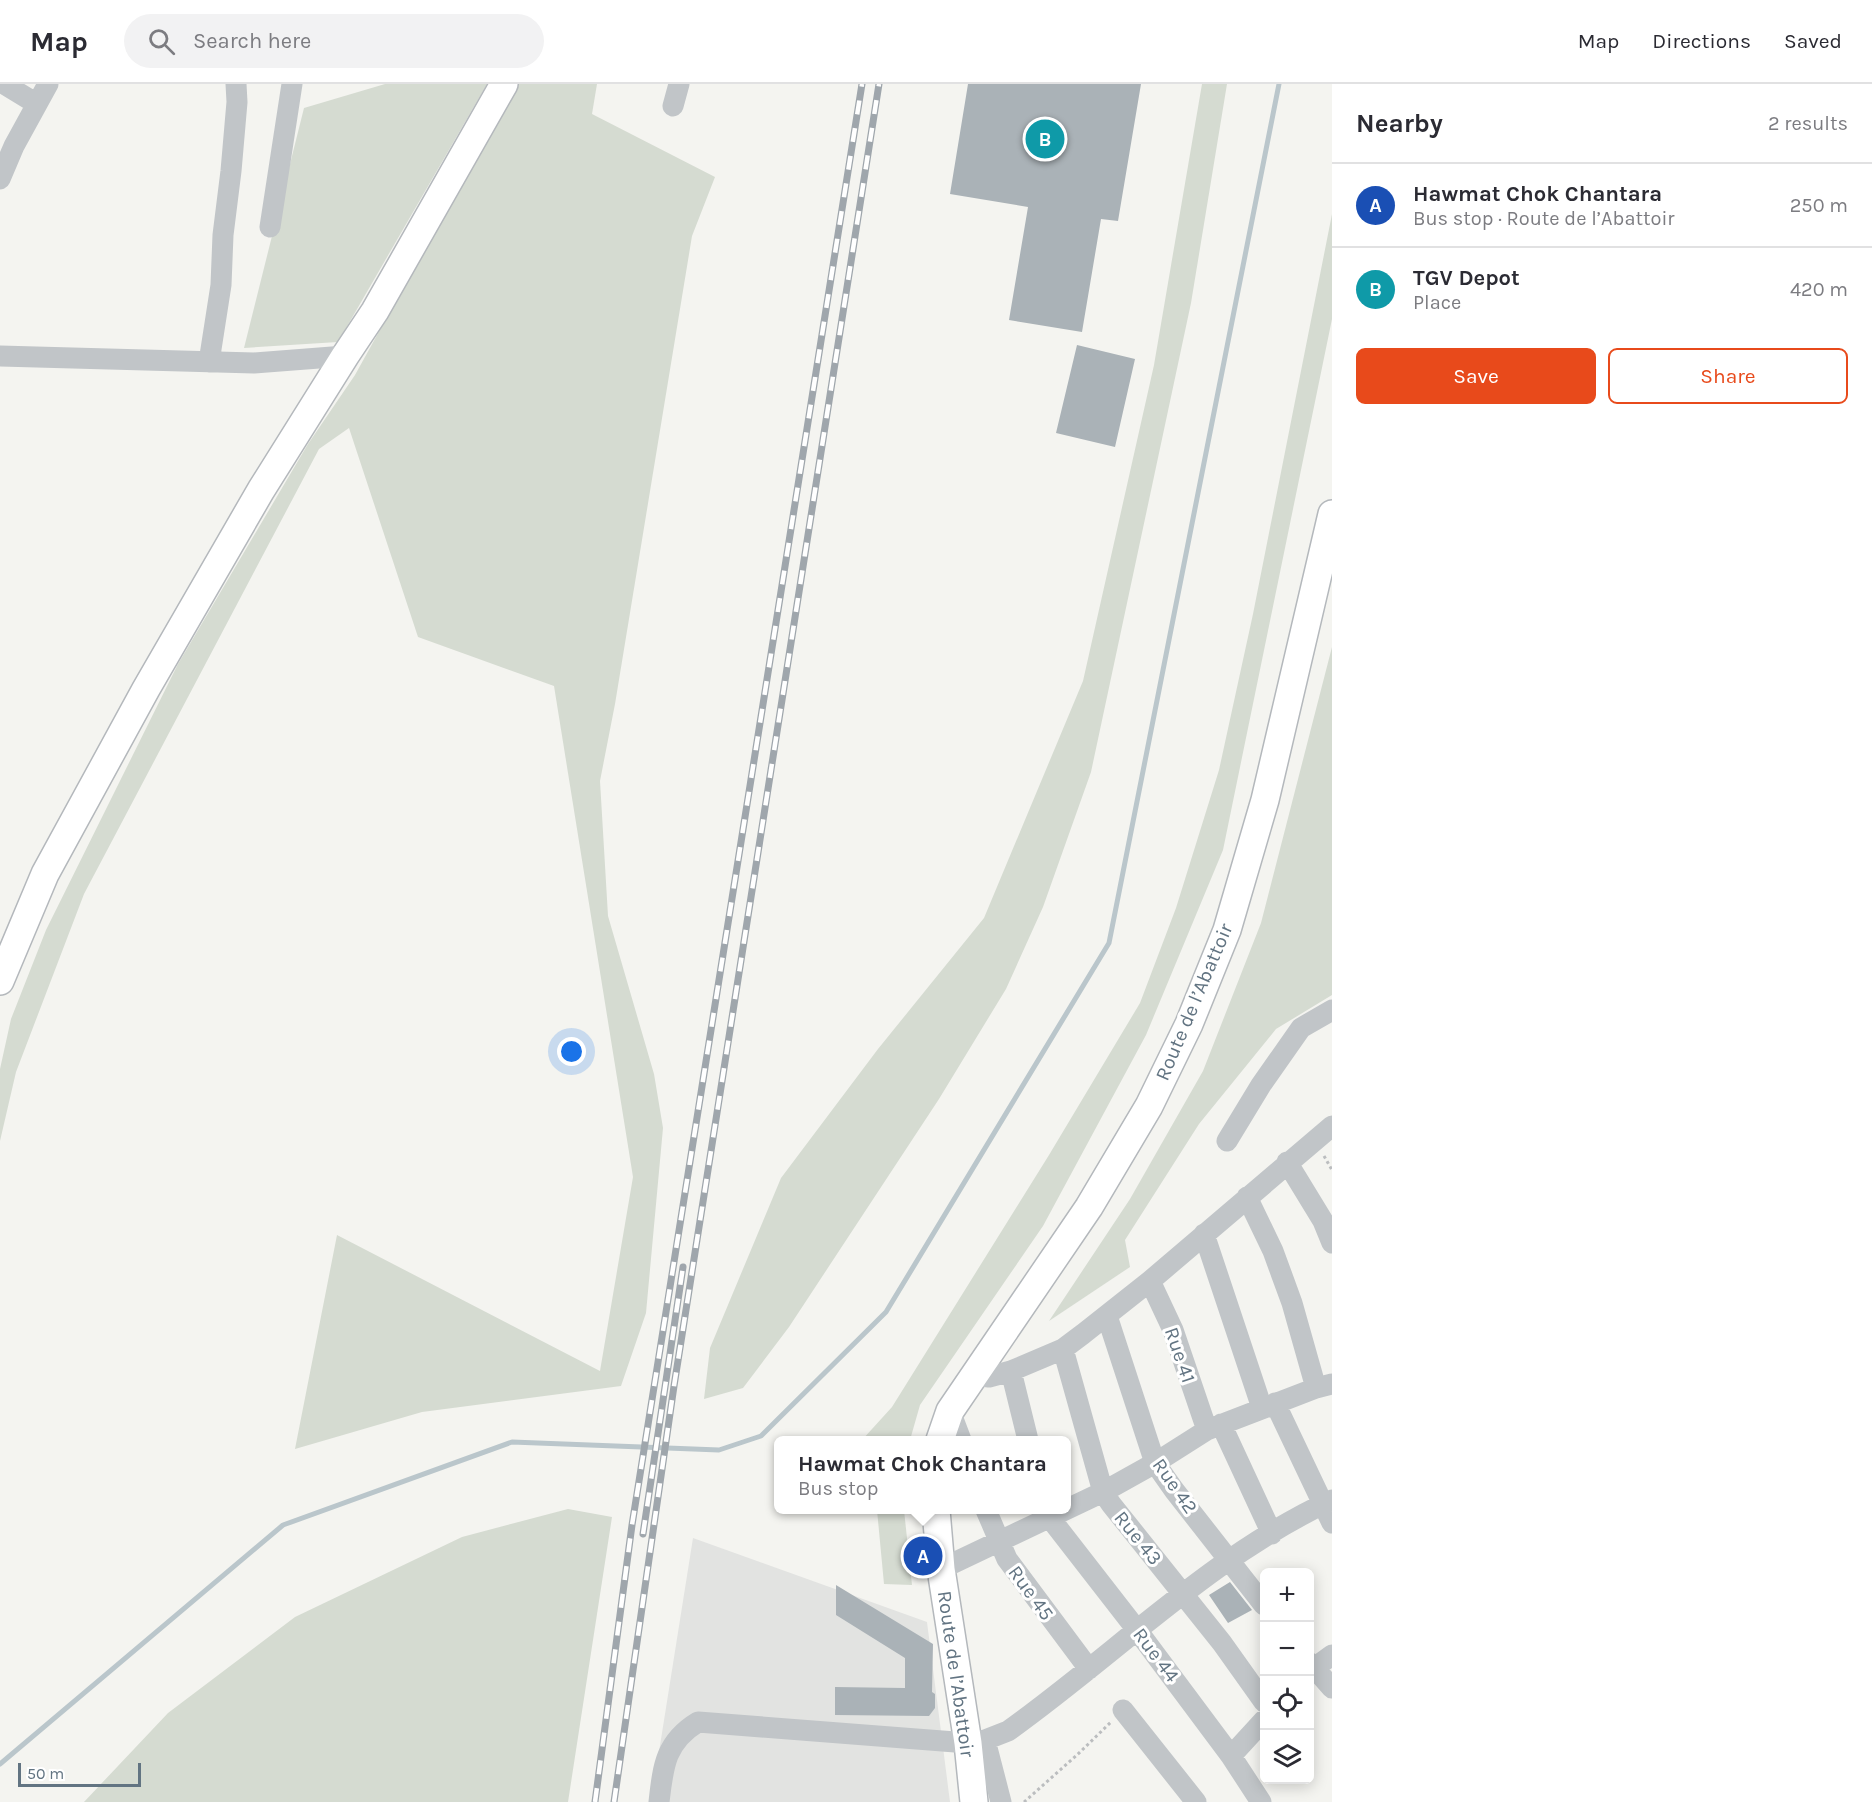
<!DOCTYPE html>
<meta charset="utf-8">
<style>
body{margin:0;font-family:Karla,sans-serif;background:#f2f2f3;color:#2b2b33}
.controls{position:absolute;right:18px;bottom:18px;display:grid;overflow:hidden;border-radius:9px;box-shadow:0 3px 15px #0003}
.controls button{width:54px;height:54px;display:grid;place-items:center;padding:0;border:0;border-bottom:2px solid #e1e1e2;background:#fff;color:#2b2b33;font:30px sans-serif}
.scale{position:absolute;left:18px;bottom:15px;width:123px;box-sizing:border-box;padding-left:6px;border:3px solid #627482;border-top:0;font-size:16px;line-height:21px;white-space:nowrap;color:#627482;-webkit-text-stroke:4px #fff;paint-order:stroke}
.you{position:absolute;left:572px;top:968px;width:21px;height:21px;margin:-15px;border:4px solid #fff;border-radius:50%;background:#1a73e8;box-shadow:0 0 0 9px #1a73e833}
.badge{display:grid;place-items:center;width:39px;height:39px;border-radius:50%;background:#e84a1b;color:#fff;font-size:20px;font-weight:700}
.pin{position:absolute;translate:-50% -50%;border:3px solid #fff;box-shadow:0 2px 6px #0006}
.popup{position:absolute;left:774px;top:1352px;width:297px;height:78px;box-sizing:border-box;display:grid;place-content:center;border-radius:9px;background:#fff;filter:drop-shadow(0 2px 4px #0005);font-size:20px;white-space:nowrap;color:#7c7c81}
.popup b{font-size:22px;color:#2b2b33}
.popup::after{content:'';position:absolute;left:50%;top:100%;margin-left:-12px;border:12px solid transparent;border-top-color:#fff}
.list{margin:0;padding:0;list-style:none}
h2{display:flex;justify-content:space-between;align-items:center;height:78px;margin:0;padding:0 24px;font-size:26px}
h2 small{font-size:20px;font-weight:400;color:#7c7c81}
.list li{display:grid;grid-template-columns:39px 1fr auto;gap:18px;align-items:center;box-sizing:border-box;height:84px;padding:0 24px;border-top:2px solid #e1e1e2}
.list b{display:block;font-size:22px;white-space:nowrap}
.list p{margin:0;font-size:20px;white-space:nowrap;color:#7c7c81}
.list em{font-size:20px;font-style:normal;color:#7c7c81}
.actions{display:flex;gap:12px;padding:18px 24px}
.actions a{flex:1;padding:14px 0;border:2px solid #e84a1b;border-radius:9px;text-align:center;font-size:21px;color:#e84a1b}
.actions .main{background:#e84a1b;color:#fff}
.icon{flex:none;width:33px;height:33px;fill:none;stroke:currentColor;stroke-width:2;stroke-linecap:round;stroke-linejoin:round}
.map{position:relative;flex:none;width:1332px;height:1718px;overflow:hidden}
header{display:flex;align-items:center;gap:36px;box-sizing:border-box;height:84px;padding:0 30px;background:#fff;border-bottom:2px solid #e1e1e2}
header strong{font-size:28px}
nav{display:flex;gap:33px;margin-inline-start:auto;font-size:21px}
.search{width:420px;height:54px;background:#f2f2f3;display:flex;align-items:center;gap:15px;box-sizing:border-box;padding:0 21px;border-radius:33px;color:#7c7c81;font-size:22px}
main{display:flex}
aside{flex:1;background:#fff}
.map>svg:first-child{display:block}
.built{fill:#e2e3e1}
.green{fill:#d5dbd1}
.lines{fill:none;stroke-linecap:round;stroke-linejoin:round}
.stream{stroke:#bac6cb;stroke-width:5}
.building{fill:#aab2b7}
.major-casing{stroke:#b4b8bc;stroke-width:30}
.path{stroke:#bbbdbf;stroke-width:3;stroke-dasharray:3 3;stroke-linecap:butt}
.minor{stroke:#c1c5c8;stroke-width:21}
.major{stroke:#fff;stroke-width:27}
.rail-casing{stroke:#9fa6ac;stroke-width:7}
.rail{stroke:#fff;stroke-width:4.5;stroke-dasharray:14;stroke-linecap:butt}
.labels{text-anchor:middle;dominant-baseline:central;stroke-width:6;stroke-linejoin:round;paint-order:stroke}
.street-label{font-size:20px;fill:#627482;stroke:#fff}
</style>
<header>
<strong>Map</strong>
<div class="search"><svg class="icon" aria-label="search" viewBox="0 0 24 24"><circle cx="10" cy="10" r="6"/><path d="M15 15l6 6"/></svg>Search here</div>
<nav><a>Map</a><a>Directions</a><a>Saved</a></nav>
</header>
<main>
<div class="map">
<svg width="1332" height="1718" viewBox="0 0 1332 1718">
<rect width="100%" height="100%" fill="#f4f4f0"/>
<!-- built -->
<path class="built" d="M 693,1454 L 927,1538 L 950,1718 L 651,1718 Z"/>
<!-- green -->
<path class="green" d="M 385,0 L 487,0 L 338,258 L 244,264 L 304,24 Z
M 516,0 L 597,0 L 592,30 L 715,93 L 692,152 L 615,620 L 600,697 L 608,832 L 654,990 L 663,1044 L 646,1229 L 621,1302 L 422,1328 L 295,1365 L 337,1151 L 600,1287 L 633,1093 L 554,602 L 418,553 L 349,344 L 319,365 L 84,810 L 16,988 L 0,1057 L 0,985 L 11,935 L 46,846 L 178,580 L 308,360 L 355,291 Z
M 1202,0 L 1227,0 L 1191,219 L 1091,688 L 1043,823 L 1006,905 L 939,1015 L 789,1243 L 743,1304 L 704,1315 L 710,1264 L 781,1094 L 878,965 L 984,834 L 1083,597 L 1154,281 Z
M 1332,130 L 1332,235 L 1223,766 L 1146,951 L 1043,1142 L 920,1321 L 910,1356 L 862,1356 L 892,1323 L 1049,1071 L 1140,919 L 1176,824 L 1219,686 L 1253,530 Z
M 1332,563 L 1332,911 L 1276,945 L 1199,1040 L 1125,1156 L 1130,1183 L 1049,1237 L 1130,1115 L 1203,987 L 1261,839 Z
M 568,1425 L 612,1433 L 568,1718 L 84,1718 L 168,1629 L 295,1533 L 462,1453 Z
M 877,1426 L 904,1426 L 912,1501 L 884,1500 Z"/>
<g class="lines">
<!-- stream -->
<path class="stream" d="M 0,1680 L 283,1441 L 512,1358 L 719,1366 L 761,1352 L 886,1228 L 1109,859 L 1279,0"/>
</g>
<!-- building -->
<path class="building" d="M 968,0 L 1141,0 L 1118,137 L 1101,135 L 1082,248 L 1009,236 L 1028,123 L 950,110 Z
M 1077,261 L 1135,275 L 1115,363 L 1056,349 Z
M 1230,1498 L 1252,1526 L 1228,1539 L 1209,1511 Z
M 836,1501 L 933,1560 L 932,1608 L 935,1610 L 935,1624 L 929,1632 L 835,1631 L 835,1603 L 905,1604 L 905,1574 L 836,1531 Z"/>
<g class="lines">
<defs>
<path id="major" d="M 0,897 L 45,790 L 146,605 L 261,406 L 345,272 L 375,227 L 504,0
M 940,1356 L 950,1327 L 1089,1123 L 1149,1022 L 1189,940 L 1227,846 L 1265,716 L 1332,430
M 936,1426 L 941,1485 L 968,1659 L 974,1718"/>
</defs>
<!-- major casing -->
<use href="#major" class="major-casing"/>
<!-- path -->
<path class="path" d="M 1324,1072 L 1332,1086
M 1024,1718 L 1077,1671 L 1111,1638"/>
<!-- minor -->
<path class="minor" d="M 4,0 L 37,20
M 673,22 L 679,0
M 0,95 L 14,62 L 48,0
M 270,143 L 292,0
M 0,272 L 254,279 L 345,272
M 209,278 L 221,201 L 223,151 L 231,87 L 237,18 L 236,0
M 1227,1057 L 1261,1001 L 1301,944 L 1332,926
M 1287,1078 L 1323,1137 L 1332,1159
M 1247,1113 L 1273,1167 L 1292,1219 L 1316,1304
M 1204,1150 L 1262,1324
M 1150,1197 L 1173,1246 L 1207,1346
M 1107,1232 L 1155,1379 L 1174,1406 L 1264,1521
M 1063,1265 L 1103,1408 L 1111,1420 L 1222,1559 L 1264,1618
M 1011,1287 L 1028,1356
M 974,1291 L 989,1293 L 1011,1287 L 1063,1265 L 1083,1250 L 1150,1197 L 1332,1042
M 1275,1319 L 1332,1439
M 950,1327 L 961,1356
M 1221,1340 L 1272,1450
M 986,1426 L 1007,1475 L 1089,1585
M 1048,1426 L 1050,1434 L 1137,1546 L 1231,1672 L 1261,1718
M 941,1485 L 1103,1408 L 1155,1379 L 1207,1346 L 1316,1304 L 1332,1300
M 1310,1579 L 1332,1604
M 1310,1587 L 1332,1571
M 1123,1626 L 1196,1718
M 985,1656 L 1001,1718
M 1231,1672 L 1264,1636
M 659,1718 C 663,1683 665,1658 698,1638 L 968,1659 L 985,1656 L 1008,1647 C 1116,1570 1211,1472 1332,1416"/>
<!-- major -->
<use href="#major" class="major"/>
<defs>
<path id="rail" d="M 643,1450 L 683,1183
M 595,1718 L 632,1441 L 862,0
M 614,1718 L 674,1302 L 879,0"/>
</defs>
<!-- rail casing -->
<use href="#rail" class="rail-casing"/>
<!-- rail -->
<use href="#rail" class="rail"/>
</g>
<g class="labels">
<!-- street labels -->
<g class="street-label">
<text transform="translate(1194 918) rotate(-67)">Route de l’Abattoir</text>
<text transform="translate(1180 1271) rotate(71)">Rue 41</text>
<text transform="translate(1175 1402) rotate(55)">Rue 42</text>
<text transform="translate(1138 1454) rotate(51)">Rue 43</text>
<text transform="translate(1031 1509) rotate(54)">Rue 45</text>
<text transform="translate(1156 1571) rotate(53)">Rue 44</text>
<text transform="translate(956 1590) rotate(82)">Route de l’Abattoir</text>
</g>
</g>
</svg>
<div class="controls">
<button>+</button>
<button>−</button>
<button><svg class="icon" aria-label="locate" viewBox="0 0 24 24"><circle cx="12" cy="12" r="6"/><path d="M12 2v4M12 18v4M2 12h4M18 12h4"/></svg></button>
<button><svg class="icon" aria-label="layers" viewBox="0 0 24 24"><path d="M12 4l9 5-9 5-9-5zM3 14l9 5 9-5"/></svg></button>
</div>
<div class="scale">50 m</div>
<div class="you"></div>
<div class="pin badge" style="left:923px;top:1472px;background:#1a4fb4">A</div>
<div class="popup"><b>Hawmat Chok Chantara</b>Bus stop</div>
<div class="pin badge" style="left:1045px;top:55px;background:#0f9aa8">B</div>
</div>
<aside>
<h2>Nearby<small>2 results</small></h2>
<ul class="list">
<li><span class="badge" style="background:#1a4fb4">A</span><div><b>Hawmat Chok Chantara</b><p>Bus stop · Route de l’Abattoir</p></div><em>250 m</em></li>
<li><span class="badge" style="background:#0f9aa8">B</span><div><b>TGV Depot</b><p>Place</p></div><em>420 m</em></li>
</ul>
<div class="actions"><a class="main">Save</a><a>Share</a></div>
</aside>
</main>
